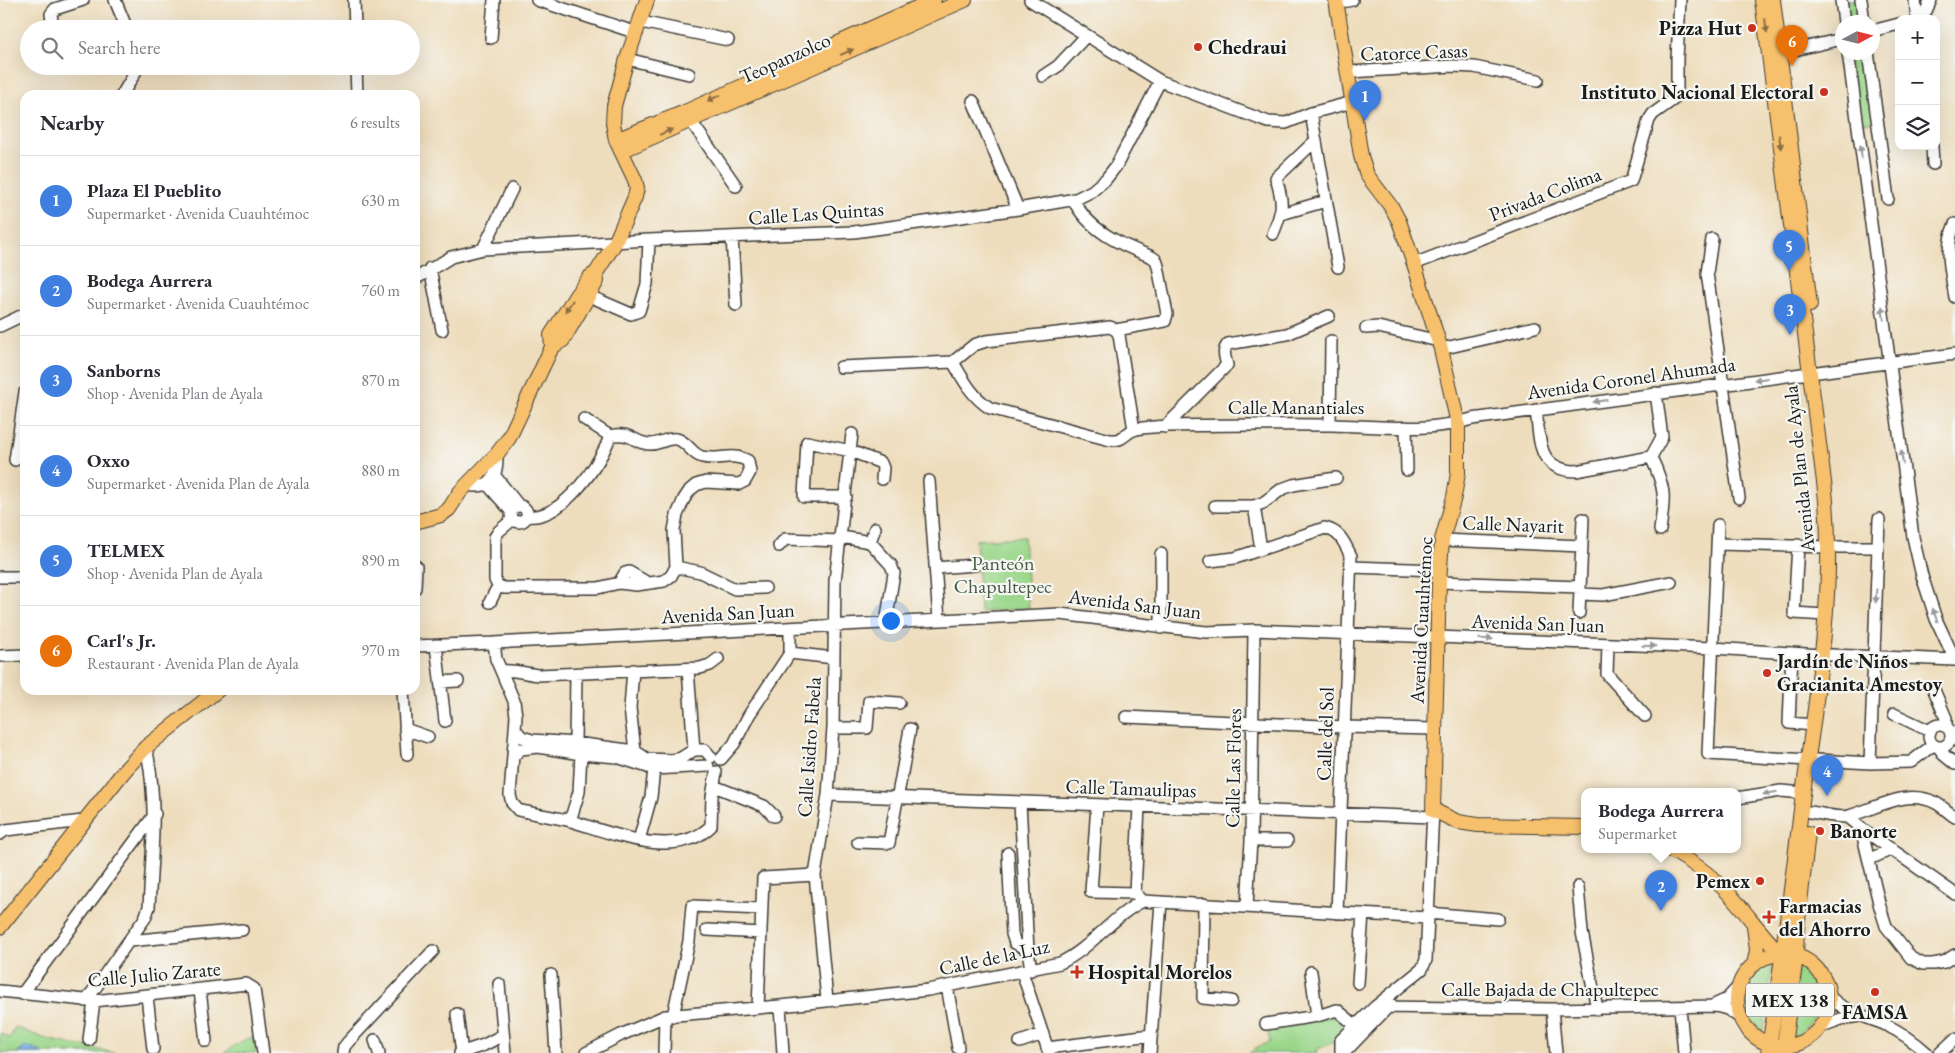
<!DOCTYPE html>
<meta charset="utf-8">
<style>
body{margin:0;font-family:"EB Garamond",serif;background:#f2f2f3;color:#2b2b33}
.controls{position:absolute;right:15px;top:15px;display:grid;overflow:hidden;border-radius:10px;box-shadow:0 5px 20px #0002}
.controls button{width:45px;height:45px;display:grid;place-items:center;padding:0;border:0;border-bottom:1px solid #e1e1e2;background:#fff;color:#2b2b33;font:25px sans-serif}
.compass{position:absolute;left:1835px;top:15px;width:45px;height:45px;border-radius:50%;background:#fff;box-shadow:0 5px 20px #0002;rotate:83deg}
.you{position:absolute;left:890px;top:620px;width:18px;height:18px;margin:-12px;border:4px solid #fff;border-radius:50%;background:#1a73e8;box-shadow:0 0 0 8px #1a73e833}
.badge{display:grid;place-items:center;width:32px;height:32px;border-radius:50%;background:#c8321e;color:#fff;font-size:16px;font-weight:700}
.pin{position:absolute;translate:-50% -41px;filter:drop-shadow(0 1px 2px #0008)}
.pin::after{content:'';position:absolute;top:26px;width:18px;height:15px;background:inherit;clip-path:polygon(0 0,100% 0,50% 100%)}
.popup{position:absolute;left:1581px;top:788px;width:160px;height:65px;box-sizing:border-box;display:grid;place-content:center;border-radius:10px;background:#fff;filter:drop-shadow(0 1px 4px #0005);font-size:16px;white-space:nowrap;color:#7c7c81}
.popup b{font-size:19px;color:#2b2b33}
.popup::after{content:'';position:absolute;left:50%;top:100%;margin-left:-10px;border:10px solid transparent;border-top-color:#fff}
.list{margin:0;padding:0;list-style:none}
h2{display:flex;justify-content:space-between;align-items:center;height:65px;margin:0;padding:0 20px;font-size:21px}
h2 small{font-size:16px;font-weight:400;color:#7c7c81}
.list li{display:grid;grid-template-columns:32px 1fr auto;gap:15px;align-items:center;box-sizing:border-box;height:90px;padding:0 20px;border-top:1px solid #e1e1e2}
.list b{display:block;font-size:19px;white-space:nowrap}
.list p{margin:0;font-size:16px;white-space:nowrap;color:#7c7c81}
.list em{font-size:16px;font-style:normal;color:#7c7c81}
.icon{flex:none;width:28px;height:28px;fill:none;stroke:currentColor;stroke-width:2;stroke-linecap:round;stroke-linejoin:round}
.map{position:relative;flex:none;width:1955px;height:1053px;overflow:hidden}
.search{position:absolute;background:#fff;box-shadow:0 5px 20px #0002;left:20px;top:20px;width:400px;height:55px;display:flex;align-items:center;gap:12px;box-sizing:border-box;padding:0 18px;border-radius:28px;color:#7c7c81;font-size:19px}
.panel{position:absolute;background:#fff;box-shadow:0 5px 20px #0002;left:20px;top:90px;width:400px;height:605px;border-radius:15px}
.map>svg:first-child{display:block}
.green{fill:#9bd78b;stroke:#5c7a54}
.water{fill:#7cb1ea;stroke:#4c6683}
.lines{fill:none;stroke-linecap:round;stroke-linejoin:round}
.minor-casing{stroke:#3c3934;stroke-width:14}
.major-casing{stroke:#3c3934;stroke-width:16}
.minor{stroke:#fff;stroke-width:11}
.major{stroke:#f7c06c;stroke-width:14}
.oneway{fill:#8a6e44}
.oneway2{fill:#999}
.poi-dot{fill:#c8321e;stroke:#f6f6f2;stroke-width:2}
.labels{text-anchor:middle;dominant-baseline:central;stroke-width:4.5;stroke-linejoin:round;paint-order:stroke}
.shield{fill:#f6f6f2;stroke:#5d5d5c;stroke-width:1}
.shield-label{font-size:19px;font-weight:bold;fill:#1c1c1c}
.poi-label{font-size:20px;font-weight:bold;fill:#1c1c1c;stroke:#f6f6f2;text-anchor:start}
.street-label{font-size:20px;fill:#1c1c1c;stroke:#f6f6f2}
.park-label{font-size:20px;fill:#485d43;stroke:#f6f6f2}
</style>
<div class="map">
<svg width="1955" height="1053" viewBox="0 0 1955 1053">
<rect width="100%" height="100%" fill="#f6f6f2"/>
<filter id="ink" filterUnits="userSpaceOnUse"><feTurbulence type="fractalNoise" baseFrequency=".02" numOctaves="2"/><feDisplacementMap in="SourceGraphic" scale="10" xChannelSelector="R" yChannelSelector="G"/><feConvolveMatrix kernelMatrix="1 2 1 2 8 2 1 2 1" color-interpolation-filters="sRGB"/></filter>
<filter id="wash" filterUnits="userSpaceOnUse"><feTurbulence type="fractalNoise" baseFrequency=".0096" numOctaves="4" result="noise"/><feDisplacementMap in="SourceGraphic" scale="20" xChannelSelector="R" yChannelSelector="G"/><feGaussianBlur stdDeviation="1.12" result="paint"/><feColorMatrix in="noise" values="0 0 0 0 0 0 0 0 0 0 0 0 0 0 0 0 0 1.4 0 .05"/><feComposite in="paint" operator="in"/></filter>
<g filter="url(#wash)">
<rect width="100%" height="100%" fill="#eeddbc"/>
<!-- green -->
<path class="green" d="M 1841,0 L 1861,0 L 1864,22 L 1844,22 Z
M 1848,53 L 1868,53 L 1877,121 L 1858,123 Z
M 1024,537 L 1029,608 L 980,612 L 976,540 Z
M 1772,966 L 1763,1031 C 1748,1023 1739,1000 1747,983 C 1752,973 1763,969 1772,966 Z
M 1798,966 C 1830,984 1821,1026 1790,1038 Z
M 1334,1013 L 1348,1029 L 1335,1039 L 1336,1041 L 1316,1050 L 1317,1053 L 1249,1053 L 1256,1050 L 1255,1048 L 1270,1042 L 1267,1028 Z
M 15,1027 L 46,1039 L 115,1053 L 0,1053 L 0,1033 L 10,1038 Z
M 253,1037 L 256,1053 L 224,1053 L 242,1041 Z"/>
<!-- water -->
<path class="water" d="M 26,1047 L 33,1048 L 43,1053 L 17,1053 Z"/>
</g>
<g filter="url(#ink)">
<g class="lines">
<defs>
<path id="minor" d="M 115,0 L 127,29
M 354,0 L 355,29
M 537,0 L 637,33
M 1030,0 L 1160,81 L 1268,122 L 1286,123 L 1311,113 L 1353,102
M 1841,0 L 1844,22
M 1861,0 L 1864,22
M 1915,0 L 1917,19
M 1337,3 L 1352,0
M 1917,19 L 1926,11 L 1931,0
M 641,22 L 728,40
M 53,28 L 51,14 L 55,9 L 83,0
M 1872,31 L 1899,24
M 491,38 L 494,0
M 1848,52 L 1913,537 L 1922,576 L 1936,619 L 1955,660
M 1868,52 L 1888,199
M 1771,53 L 1781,53 L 1842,39
M 627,59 L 689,74
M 356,66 L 357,95
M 1349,72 L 1453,66 L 1474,67 L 1538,80
M 1043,76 L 1058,66 L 1086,36
M 122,95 L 136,71 L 137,66
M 973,101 L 1018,209
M 1311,113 L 1338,267
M 686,114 L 736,186
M 1932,146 L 1933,164
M 1073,199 C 1088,231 1122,245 1152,257 L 1156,260 L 1158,266 L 1167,314 L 1165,321 L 1116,330
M 1281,214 L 1326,201
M 1955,224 C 1944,247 1951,273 1955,297
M 1273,234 C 1283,209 1284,204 1276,178 L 1316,140
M 732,237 L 736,305
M 1712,239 L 1707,273 L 1739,498
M 483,249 L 512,189
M 1414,264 L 1631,181 L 1649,120 L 1653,114 L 1674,99 L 1677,93 L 1677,59 L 1680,0
M 430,268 L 442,330
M 415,279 L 451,257 L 483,249 L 649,240 L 854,232 L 1018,209 L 1076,199 L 1092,191 L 1106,179 L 1116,166 L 1160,81
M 583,290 L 594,298 L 631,314 L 639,311 L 647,284 L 649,240
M 0,326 L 25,314
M 1366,328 L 1378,327 L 1439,341
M 1441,349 L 1535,327
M 953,362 C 963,379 972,397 990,408 L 1110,440 C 1123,441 1123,435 1133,430 C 1140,427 1159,427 1167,426 C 1222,425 1277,424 1332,425 C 1378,426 1428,433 1472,419 L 1809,373
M 953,362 L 974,345 L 986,341 L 1110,327 L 1116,330 L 1119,335 L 1134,430
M 841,367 L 953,362
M 1818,372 L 1955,354
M 1536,410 C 1540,440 1537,470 1576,471 L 1651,457
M 1330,425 L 1331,341
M 1165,427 L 1227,365 C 1225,357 1222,351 1228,344 L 1287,334 L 1329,316
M 1406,427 L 1407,470
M 1651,457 C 1666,489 1665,496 1660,530
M 1651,457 L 1662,437 L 1656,393
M 15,460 L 25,392
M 495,476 L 519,506
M 929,481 L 939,620
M 487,484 L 511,511
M 467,485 C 491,490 498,476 497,454
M 846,497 L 804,497 L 807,442 L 851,451 L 881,463 L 883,468 L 882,479
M511 514a8 8 0 1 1 16 0a8 8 0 1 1-16 0Z
M 1215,506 L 1254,506 L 1263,503 L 1282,489 L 1293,485 L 1336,478
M 1254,506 L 1261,549
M 527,516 C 561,521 601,464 610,436
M 512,520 L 499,531 L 495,537 L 495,580 L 498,586 L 504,588 L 598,588 L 619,583 L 636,585 L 664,581 L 671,576 L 676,567 L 674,530 L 677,515 L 684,499 L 690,490 L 696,485 L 706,482 L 739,484 L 745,481 L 750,472 L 748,461 C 734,452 717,461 702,457 C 691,454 688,442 677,439 C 668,437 660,444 651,444 C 633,444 634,431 610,436 L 584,419
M 1718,525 L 1708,754 L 1808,760
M 842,537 L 870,542 L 891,565 L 894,573 L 886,623
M 1442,540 L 1582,546
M 870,542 L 875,528
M 1717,544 L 1830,547
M 1798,545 L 1794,613 L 1825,615
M 779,546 L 785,539 L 841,541
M 1838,547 L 1878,547
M 1161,554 L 1161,628
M 1210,561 L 1235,558 L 1325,528 C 1341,532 1344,543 1351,556 L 1337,913
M 676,567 L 700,572 L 735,589 L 765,588
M 1351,567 L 1439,570
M 935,568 L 975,565
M 0,577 L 25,577
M 1439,582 L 1580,587
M 619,583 L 625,573 L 629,572 L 648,583
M 415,588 L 416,566
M 1580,594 L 1603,595 L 1671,582
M 490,602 L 498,586
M 1579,613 L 1583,519
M 494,643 L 496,659 L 514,701 L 516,716 L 510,795 L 512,803 L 518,810 C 535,814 553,817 571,821 C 612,833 676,861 711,826 L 712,797 L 716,772
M 1608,644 L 1607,674 L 1645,716
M 436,645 L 445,721
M 415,646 L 494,643 L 1060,614 L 1206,632 L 1254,630 L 1437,637 L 1713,648 L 1821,655
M 790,653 L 834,658
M 1792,653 L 1789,723 L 1813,725
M 1831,655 L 1955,660
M 0,656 L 25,655
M 688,669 L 694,750
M 633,670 L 630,708 L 635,751
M 502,671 C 512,669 527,674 538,675 L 700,668 L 710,665 L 718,659
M 440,682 L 458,681
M 403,690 L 407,754
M 1934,690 L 1946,718 L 1946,726
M 1894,714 L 1930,731
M 1126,717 L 1344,727 L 1435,729
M1929 736a11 11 0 1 1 22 0a11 11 0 1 1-22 0Z
M 833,728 L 867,728 L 869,701 L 899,703
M 405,729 L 428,737
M 515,729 L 522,737 L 532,740 L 575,743 L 635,751 L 647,759 L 672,760 L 681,758 L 694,750 L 705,750 L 711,757
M 575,743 L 576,674
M 1939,747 L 1944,755 L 1955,764
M 513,756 L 521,749 L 538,747 L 581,754 L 617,757 L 654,769 L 708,766
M 721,759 L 734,744 L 749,715 L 790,653 L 790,629
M 1817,760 L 1870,763 L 1911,762 L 1933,745
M 1870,763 L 1879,519
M 714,786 L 764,806 L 774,816
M 828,795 L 1433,817
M 1737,798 L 1781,791 L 1804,793
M 1020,803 L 1028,950 L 1031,970
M 1097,805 L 1091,892 L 1135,893 L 1143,901
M 1810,812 C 1821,813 1838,819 1849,816 C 1878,808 1906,788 1936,803 C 1943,807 1949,813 1955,817
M 1847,817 L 1861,828 L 1880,907 L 1886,926 L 1911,958 L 1923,964 L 1933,964 L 1944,962 L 1955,955
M 570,821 L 579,792 L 581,754
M 1861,828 L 1955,894
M 0,834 L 6,830 L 83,821
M 639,840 L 651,797 L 654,769
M 1251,841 L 1287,841
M 858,842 L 889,843 L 910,729
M 1008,853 L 1012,934 L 1015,943 L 1028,950
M 1870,859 L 1892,849
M 1578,887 L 1582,932 L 1597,1009
M 1135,893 L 1139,806
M 1204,904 L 1203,998 L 1231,1001
M 1247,906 L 1251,841 L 1254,630
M 1428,913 L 1498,919
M 707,930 L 761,933
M 129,941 L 242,930
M 1022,972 L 1049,1053
M 1311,972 L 1317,1016
M 551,975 L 556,1053
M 1358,983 L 1363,914
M 499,984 L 505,1053
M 947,986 L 958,1048
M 200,990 L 206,1041
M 0,991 L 94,1001 L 246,984 L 254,989 L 263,1053
M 22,994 L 155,814
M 147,996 L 153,1049
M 1831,998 C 1847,1013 1864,1016 1884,1024 C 1899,1031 1914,1041 1927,1053
M 827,1000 L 815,875 L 828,795 L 833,728 L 835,581 L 852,434
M 86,1001 L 145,918 L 149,907 C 152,852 158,801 146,747
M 780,1006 L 783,1053
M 1712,1006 L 1727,999 L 1738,987
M 1375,1007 L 1552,1009 L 1716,1006 L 1727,1009 L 1739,1017
M 1680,1007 L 1684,1053
M 758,1008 L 763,878 L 815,875
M 1552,1009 L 1556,1053
M 457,1014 L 462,1053
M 673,1016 L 689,941 L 692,906 L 761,909
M 1266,1024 L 1317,1016 L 1337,1010 L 1355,1025
M 1822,1026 L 1841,1019 L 1859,1016
M 89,1040 L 94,1001
M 375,1040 L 379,1053
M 1020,1042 L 1043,1034
M 1047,1048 L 1151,1035
M 343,1053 L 344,1047 L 348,1042 L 433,951
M 460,1053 L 484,1045 L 503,1035
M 586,1053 L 621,1035 L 665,1016 L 780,1006 L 928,990 L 1060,963 C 1092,948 1112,916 1143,901 L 1427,918
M 664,1053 L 665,1016
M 1150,1053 L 1161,902
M 1341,1053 L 1341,1040 L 1375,1007 L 1422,969 L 1426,960 L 1433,810
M 1344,1053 L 1391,1004
M 1940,1053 L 1955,1039"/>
<path id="major" d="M 1336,0 L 1361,156 L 1367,175 L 1392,208 L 1399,221 L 1414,264 L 1441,349 L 1458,424 L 1458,473 L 1454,497 L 1442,540 L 1439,582 L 1433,810 L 1458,822 L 1478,825 L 1585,827
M 1762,0 L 1824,482 C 1837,586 1817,691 1803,794 C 1792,881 1782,967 1768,1053
M 1773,0 L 1810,305
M 616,140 L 685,112 L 934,0
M 621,151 L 965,0
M 552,347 L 563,340 L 597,281 L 596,273
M 415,522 L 441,515 L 449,509 L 460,492 L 497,454 L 509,438 L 552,347 L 551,335 L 577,294 L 590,277 L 596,273 L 615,243 L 635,197 L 637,188 L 635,180 L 616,140 L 613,123 L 614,106 L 627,59 L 647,0
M 1670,850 C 1697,864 1720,882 1739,905 C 1753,922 1765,939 1782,955
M 0,927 L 125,770 L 146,747 L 218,690
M1737 1000a46 46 0 1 1 92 0a46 46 0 1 1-92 0Z
M 1754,965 L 1757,950 L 1754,926
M 1783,1053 L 1796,956 L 1797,929 L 1808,833"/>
</defs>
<!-- minor casing -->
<use href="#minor" class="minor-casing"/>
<!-- major casing -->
<use href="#major" class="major-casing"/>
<!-- minor -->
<use href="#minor" class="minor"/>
<!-- major -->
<use href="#major" class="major"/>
</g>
<!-- one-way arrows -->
<defs><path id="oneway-solid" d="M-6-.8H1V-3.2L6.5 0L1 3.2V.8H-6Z" transform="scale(1.25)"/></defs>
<g class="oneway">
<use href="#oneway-solid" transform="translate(1766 26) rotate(82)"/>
<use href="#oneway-solid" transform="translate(847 52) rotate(-24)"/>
<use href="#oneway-solid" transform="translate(714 98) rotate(156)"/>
<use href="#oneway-solid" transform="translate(666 132) rotate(-23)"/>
<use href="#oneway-solid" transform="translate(1780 142) rotate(83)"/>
<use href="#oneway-solid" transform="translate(569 306) rotate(123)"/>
</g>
<g class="oneway2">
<use href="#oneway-solid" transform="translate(1861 152) rotate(-97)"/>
<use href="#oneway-solid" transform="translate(1883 313) rotate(-97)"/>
<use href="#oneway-solid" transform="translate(1761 379) rotate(173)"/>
<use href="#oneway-solid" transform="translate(1600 401) rotate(172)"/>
<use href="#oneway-solid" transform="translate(1902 457) rotate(-98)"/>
<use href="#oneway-solid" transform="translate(1876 596) rotate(93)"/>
<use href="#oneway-solid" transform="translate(1935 615) rotate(-110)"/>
<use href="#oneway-solid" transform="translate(1486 639) rotate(2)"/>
<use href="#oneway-solid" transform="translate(1649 646) rotate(2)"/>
<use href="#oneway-solid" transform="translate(1770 793) rotate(170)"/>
</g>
</g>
<!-- markers -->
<g class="poi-dot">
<circle cx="1752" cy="28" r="5"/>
<circle cx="1198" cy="47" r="5"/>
<circle cx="1824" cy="92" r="5"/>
<circle cx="1767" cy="673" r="5"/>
<circle cx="1820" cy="831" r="5"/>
<circle cx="1760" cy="881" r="5"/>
<path d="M1766.5 909.5h5v5h5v5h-5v5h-5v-5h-5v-5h5z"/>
<path d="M1074.5 964.5h5v5h5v5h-5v5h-5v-5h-5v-5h5z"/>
<circle cx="1875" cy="992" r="5"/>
</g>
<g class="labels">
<!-- shield labels -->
<rect class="shield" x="1746" y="983.5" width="88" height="33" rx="4"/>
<g class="shield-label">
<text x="1790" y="1000">MEX 138</text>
</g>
<!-- poi labels -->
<g class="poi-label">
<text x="1742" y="28" text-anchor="end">Pizza Hut</text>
<text x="1208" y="47">Chedraui</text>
<text x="1814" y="92" text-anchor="end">Instituto Nacional Electoral</text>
<text x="1777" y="661">Jardín de Niños<tspan x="1777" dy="23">Gracianita Amestoy</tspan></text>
<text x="1830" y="831">Banorte</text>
<text x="1750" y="881" text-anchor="end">Pemex</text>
<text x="1779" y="906">Farmacias<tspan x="1779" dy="23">del Ahorro</tspan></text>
<text x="1088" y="972">Hospital Morelos</text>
<text x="1875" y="1012" text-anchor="middle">FAMSA</text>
</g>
<!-- street labels -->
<g class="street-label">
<text transform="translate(1414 52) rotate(-2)">Catorce Casas</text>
<text transform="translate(785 58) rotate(-24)">Teopanzolco</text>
<text transform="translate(1545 194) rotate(-21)">Privada Colima</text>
<text transform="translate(816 213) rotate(-4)">Calle Las Quintas</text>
<text transform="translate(1631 378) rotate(-8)">Avenida Coronel Ahumada</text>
<text x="1296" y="407">Calle Manantiales</text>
<text transform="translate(1799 469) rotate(-96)">Avenida Plan de Ayala</text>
<text transform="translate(1513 524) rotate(2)">Calle Nayarit</text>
<text transform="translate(1135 604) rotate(7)">Avenida San Juan</text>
<text transform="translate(728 613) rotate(-3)">Avenida San Juan</text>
<text transform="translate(1421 620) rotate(-87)">Avenida Cuauhtémoc</text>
<text transform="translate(1538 623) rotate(2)">Avenida San Juan</text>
<text transform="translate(1325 734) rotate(-88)">Calle del Sol</text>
<text transform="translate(809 747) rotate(-86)">Calle Isidro Fabela</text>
<text transform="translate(1233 768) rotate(-89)">Calle Las Flores</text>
<text transform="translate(1131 788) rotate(2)">Calle Tamaulipas</text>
<text transform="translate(994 957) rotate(-12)">Calle de la Luz</text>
<text transform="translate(154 974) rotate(-5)">Calle Julio Zarate</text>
<text x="1550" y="989">Calle Bajada de Chapultepec</text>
</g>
<!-- park labels -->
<g class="park-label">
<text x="1003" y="563">Panteón<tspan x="1003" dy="23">Chapultepec</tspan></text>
</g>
</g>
</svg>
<div class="controls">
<button>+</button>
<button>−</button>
<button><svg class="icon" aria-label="layers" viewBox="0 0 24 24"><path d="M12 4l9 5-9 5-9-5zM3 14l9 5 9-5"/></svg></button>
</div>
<svg class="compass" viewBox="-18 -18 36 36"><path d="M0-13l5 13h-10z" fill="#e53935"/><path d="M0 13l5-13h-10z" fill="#7c7c81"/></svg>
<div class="you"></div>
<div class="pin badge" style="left:1365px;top:121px;background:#3f7fe0">1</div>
<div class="pin badge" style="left:1661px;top:911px;background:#3f7fe0">2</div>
<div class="popup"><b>Bodega Aurrera</b>Supermarket</div>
<div class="pin badge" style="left:1790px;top:335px;background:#3f7fe0">3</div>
<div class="pin badge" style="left:1827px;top:796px;background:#3f7fe0">4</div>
<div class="pin badge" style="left:1789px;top:271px;background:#3f7fe0">5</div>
<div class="pin badge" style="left:1792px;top:66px;background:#e8710a">6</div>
<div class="search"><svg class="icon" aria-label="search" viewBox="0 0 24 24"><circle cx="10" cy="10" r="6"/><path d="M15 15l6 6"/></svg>Search here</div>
<section class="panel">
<h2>Nearby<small>6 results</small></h2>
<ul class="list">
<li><span class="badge" style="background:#3f7fe0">1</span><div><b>Plaza El Pueblito</b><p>Supermarket · Avenida Cuauhtémoc</p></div><em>630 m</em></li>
<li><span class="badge" style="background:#3f7fe0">2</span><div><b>Bodega Aurrera</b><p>Supermarket · Avenida Cuauhtémoc</p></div><em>760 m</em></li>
<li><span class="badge" style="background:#3f7fe0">3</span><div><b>Sanborns</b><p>Shop · Avenida Plan de Ayala</p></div><em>870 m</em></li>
<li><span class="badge" style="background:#3f7fe0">4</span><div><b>Oxxo</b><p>Supermarket · Avenida Plan de Ayala</p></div><em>880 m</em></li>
<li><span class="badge" style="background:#3f7fe0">5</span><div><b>TELMEX</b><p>Shop · Avenida Plan de Ayala</p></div><em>890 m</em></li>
<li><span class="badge" style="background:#e8710a">6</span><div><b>Carl's Jr.</b><p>Restaurant · Avenida Plan de Ayala</p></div><em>970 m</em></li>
</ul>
</section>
</div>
